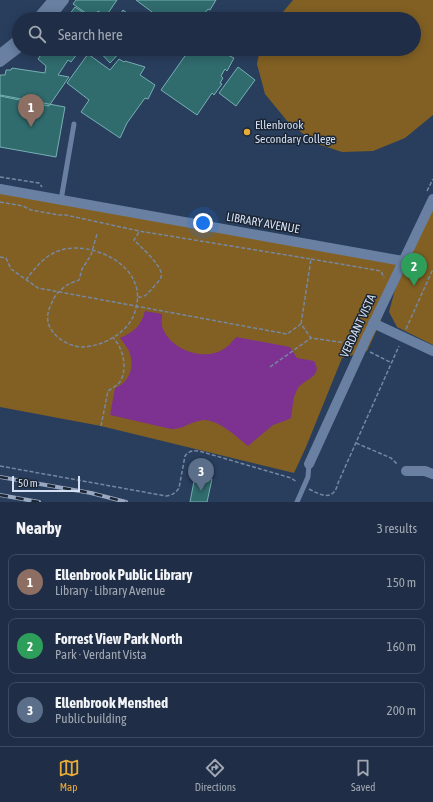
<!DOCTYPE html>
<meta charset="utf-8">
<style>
body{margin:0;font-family:"Asap Condensed",sans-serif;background:#2c3a51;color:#f1f3f6}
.scale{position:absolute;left:12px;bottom:10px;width:68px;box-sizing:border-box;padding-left:4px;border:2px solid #d3dff3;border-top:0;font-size:11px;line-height:14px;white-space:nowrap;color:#d3dff3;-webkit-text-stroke:3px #1b2533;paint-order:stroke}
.you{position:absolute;left:203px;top:223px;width:14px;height:14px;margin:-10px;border:3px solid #fff;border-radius:50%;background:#1a73e8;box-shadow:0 0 0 6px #1a73e833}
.badge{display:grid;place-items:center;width:26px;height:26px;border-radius:50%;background:#e8ab37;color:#fff;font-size:13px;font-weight:700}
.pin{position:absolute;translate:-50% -33px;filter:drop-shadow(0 1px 2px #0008)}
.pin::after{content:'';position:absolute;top:21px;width:14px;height:12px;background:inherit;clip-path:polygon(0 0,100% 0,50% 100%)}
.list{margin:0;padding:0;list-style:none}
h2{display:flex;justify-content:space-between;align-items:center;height:52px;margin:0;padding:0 16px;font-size:17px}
h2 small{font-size:13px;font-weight:400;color:#a1a8b3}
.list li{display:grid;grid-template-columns:26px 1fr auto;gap:12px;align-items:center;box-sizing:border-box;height:56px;margin:0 8px 8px;padding:0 8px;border:1px solid #3c4a5f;border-radius:8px}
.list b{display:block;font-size:15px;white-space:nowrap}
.list p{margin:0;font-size:13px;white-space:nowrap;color:#a1a8b3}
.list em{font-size:13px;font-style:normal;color:#a1a8b3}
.icon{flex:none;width:22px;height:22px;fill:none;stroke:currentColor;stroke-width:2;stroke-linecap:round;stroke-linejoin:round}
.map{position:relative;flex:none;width:433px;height:502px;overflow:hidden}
.search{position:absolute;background:#1f2e46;box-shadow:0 2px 10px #0003;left:12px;right:12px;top:12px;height:44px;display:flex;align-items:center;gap:10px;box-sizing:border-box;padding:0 14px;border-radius:22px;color:#a1a8b3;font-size:15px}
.sheet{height:244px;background:#1f2e46}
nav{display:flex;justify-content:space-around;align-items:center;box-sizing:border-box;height:56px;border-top:1px solid #3c4a5f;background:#1f2e46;font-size:11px;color:#a1a8b3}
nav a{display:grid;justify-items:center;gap:2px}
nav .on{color:#e8ab37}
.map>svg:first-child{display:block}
.green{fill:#826023}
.water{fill:#7d3191}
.building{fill:#306b6d;stroke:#76b0b3}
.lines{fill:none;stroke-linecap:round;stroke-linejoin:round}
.path{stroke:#7687a1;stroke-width:1.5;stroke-dasharray:4 2;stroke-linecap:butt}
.service{stroke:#6980a3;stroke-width:5}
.minor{stroke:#6980a3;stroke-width:10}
.secondary{stroke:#6980a3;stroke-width:10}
.rail-casing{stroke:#9aa9c1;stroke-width:4}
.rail{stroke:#1b2533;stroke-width:2.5;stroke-dasharray:8;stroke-linecap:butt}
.poi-dot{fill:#e8ab37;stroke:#1b2533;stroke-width:1.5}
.labels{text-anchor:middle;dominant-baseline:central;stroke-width:3;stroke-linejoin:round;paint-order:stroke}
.poi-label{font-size:12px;fill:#d3dff3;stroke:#1b2533;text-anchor:start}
.street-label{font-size:12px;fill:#d3dff3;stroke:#1b2533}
</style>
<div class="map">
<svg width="433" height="502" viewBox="0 0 433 502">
<rect width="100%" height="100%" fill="#293e5d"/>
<!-- green -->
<path class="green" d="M 293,0 L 433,0 L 433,115 L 405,138 L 373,151 L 342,152 L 315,143 L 288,122 L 265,94 L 257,64 L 260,49 L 414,49 L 414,19 L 277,19 Z
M 0,189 L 403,261 L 433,199 L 433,345 L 397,327 L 389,312 L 401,267 L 379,325 L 367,351 L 342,358 L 306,447 L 294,473 L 101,426 L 0,407 Z"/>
<!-- water -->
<path class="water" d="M 145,311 L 162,314 C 162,319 161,324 163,329 C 172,350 203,361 222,350 C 227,348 232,342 236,337 L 290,347 L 297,358 L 314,361 C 324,378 303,378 297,390 C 292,399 293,408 291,418 L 287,420 L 273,425 L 248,446 C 237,437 219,420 204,420 C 202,420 198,421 195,422 C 185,425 183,429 171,429 L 110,415 L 115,388 C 130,382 135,366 129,351 C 126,346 123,342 120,338 C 134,332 141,326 145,311 Z"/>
<!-- building -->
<path class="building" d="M 76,0 L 117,0 L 106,16 L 98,11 L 93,18 L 73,4 Z
M 136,0 L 216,0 L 210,10 L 208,9 L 200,19 L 147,19 L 152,12 Z
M 75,7 L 93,19 L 66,19 Z
M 123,10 L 135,19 L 117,19 Z
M 45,49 L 81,49 L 71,62 L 68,60 L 58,75 L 69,77 L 49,106 L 0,96 L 0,75 L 5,75 L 6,70 L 11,70 L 12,68 L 45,73 L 46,66 L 38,59 Z
M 97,49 L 123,49 L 110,63 Z
M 194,49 L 215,49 L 234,58 L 227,71 L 225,69 L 221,76 L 223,78 L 220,83 L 222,84 L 214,95 L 212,93 L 197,115 L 161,90 L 187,53 L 191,55 Z
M 88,54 L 110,70 L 119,59 L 124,62 L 125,61 L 145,67 L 140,75 L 155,85 L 148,99 L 145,98 L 127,123 L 120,138 L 81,112 L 89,100 L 67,83 Z
M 238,67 L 255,80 L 236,106 L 219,93 Z
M 0,95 L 65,107 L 56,157 L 0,147 Z
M 195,476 L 212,479 L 207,502 L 190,502 Z"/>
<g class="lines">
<!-- path -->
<path class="path" d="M 0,177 L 39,183 L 42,187
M 427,191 L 433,179
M 0,202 L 23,206 L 31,210 L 59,215 L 66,215 L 139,231 L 311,259 L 301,324
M 281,230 L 284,228 L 297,230 L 298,232
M 0,257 L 6,258 L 11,269 L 38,288 L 287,334 L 301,324 L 311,338 L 354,344
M 311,259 L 381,271 L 384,278
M 26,280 C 36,266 48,252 65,249 C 96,243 143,266 137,303 C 136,308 135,313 133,317 C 124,335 102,346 83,347 C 69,347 51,336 48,322 C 47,316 48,310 51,305 C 55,292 66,284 79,280 L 82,269 L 91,255 L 97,234
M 138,297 C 144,298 147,294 151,290 C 154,286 159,282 161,277 C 165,268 140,246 134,240 L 139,232
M 406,329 L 433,269
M 370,352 L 392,363
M 270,367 L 311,338
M 101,426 L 108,391 C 111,389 116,386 119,383 C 126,374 125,358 120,348 C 119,344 115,341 113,337
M 356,443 L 391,458 L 398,465
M 0,466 L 166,496 C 172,495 176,493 179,488 L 185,456 C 191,448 198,451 206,453 L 291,478 L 297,482
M 309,489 C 322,496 334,501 338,483 L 399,346"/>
<!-- service -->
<path class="service" d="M 61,200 L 74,124
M 297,502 L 308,477 L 309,464"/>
<!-- minor -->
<path class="minor" d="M 0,189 L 403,261
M 373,323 L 433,351
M 309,464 L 366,339 L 433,199
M 406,471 L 425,471 L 433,474"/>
<!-- secondary -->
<path class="secondary" d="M 37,19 L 53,0
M 49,19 L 64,0
M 0,54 L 19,39
M 0,62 L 17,49"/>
<defs>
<path id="rail" d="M 0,477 L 91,493 L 126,502
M 0,495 L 39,502"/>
</defs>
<!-- rail casing -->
<use href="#rail" class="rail-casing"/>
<!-- rail -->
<use href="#rail" class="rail"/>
</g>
<!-- markers -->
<circle class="poi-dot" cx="247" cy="132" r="4"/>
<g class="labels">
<!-- poi labels -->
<g class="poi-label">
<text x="255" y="125">Ellenbrook<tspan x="255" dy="14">Secondary College</tspan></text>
</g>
<!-- street labels -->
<g class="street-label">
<text transform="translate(263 223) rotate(10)">LIBRARY AVENUE</text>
<text transform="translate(358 326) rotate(-65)">VERDANT VISTA</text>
</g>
</g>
</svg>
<div class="scale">50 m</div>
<div class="you"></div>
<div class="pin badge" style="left:31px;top:127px;background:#8d6e63">1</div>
<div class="pin badge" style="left:414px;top:286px;background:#2e9e5b">2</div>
<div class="pin badge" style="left:201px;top:491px;background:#5c6f8a">3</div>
<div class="search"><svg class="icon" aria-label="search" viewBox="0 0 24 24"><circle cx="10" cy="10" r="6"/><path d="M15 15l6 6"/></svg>Search here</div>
</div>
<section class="sheet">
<h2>Nearby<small>3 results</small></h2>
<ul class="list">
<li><span class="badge" style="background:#8d6e63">1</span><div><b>Ellenbrook Public Library</b><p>Library · Library Avenue</p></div><em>150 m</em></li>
<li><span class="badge" style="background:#2e9e5b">2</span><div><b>Forrest View Park North</b><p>Park · Verdant Vista</p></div><em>160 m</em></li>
<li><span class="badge" style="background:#5c6f8a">3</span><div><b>Ellenbrook Menshed</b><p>Public building</p></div><em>200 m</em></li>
</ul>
</section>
<nav>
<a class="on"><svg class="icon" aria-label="map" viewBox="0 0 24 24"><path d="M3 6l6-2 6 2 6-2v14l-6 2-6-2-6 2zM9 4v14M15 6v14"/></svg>Map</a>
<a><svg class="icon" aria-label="directions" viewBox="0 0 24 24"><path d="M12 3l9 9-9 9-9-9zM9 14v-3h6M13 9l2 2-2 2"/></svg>Directions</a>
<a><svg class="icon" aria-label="saved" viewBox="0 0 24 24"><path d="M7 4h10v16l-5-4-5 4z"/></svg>Saved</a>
</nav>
